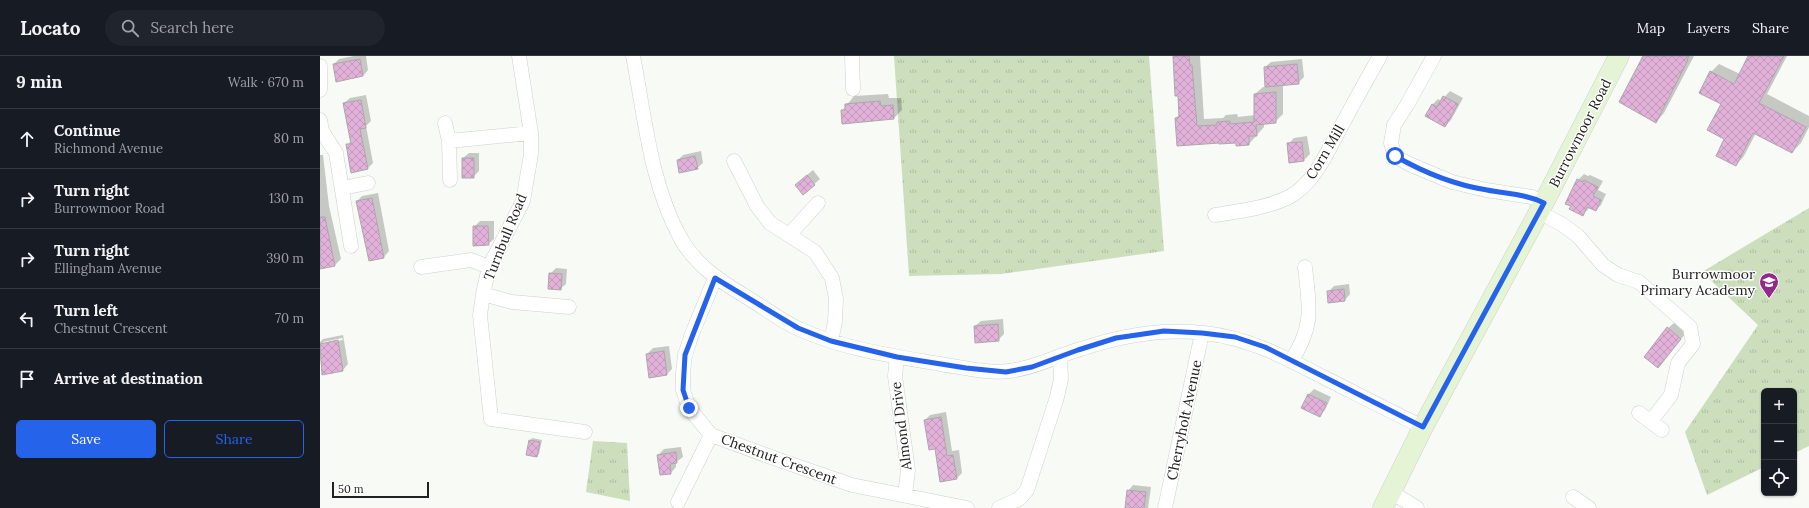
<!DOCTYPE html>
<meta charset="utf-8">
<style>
body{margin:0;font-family:Lora,serif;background:#20242c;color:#f1f3f6}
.controls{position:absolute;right:12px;bottom:12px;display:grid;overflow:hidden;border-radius:6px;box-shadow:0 1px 3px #0004}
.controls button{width:36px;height:36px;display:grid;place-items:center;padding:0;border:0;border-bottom:1px solid #363941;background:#171b24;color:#f1f3f6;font:20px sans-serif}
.scale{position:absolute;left:12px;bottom:10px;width:97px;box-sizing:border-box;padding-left:4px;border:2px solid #212220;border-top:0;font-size:11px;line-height:14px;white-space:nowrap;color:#212220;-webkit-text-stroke:3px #fff;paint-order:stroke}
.stop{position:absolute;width:12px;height:12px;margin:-9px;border:3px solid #2563eb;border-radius:50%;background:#fff}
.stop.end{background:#2563eb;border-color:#fff;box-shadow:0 1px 4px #0008}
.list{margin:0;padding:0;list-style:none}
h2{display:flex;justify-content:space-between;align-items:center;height:52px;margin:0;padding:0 16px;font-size:17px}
h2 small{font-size:13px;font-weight:400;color:#9ea1a6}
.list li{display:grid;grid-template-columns:26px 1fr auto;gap:12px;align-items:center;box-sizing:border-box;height:60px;padding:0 16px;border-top:1px solid #363941}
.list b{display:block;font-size:15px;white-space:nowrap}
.list p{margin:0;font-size:13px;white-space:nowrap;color:#9ea1a6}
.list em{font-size:13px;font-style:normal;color:#9ea1a6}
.actions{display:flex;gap:8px;padding:12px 16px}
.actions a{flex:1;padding:9px 0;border:1px solid #2563eb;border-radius:6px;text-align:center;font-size:14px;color:#2563eb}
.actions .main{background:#2563eb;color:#fff}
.icon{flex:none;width:22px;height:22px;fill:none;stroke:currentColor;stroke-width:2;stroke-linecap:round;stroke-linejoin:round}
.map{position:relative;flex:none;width:1489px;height:452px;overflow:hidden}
header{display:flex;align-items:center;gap:24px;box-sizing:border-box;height:56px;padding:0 20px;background:#171b24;border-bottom:1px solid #363941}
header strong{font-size:19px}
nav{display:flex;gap:22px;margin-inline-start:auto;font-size:14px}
.search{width:280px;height:36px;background:#20242c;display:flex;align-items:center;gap:10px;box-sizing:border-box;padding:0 14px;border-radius:22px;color:#9ea1a6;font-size:15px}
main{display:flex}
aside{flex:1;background:#171b24}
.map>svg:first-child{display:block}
.grass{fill:url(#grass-tufts)}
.shadow{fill:#0003;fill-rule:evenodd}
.building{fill:url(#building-cross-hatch);stroke:#aca8ab}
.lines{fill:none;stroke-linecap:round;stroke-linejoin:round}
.street-casing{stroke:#ced1cc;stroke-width:15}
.secondary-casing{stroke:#ced1cc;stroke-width:21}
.street{stroke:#fff;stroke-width:14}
.secondary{stroke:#e6f4d6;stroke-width:20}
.route{stroke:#2563eb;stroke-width:5}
.labels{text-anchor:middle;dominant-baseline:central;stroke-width:3;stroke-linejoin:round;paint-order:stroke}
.street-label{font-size:14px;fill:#212220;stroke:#fff}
.poi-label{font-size:14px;fill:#212220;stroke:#fff;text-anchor:end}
</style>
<header>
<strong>Locato</strong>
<div class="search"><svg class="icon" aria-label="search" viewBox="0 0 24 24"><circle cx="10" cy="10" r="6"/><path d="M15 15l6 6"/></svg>Search here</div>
<nav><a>Map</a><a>Layers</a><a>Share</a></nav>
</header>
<main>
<aside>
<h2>9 min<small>Walk · 670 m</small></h2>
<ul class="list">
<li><svg class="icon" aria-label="ahead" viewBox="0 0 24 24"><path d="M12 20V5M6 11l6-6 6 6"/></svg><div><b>Continue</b><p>Richmond Avenue</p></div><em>80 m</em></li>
<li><svg class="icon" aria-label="right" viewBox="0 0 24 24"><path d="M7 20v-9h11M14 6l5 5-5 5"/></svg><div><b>Turn right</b><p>Burrowmoor Road</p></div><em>130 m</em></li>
<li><svg class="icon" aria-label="right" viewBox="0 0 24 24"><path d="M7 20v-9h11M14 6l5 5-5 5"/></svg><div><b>Turn right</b><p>Ellingham Avenue</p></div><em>390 m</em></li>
<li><svg class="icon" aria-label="left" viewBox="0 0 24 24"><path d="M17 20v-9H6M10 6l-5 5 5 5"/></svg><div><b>Turn left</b><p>Chestnut Crescent</p></div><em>70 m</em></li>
<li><svg class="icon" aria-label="arrive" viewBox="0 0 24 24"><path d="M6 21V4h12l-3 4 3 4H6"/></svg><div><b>Arrive at destination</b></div></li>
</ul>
<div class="actions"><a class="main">Save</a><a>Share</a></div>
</aside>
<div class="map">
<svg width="1489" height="452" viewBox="0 0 1489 452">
<defs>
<pattern id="grass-tufts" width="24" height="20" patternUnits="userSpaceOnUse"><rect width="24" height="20" fill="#ccdebc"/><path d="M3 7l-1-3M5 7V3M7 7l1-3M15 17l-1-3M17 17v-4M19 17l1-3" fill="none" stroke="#afbea1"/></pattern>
<pattern id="building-cross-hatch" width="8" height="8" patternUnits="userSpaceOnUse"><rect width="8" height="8" fill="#e1b1d9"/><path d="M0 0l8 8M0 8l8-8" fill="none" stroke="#c198ba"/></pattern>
</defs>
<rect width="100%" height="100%" fill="#f8faf5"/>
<!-- grass -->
<path class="grass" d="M 574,0 L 829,0 L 844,195 L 681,218 L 589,220 Z
M 1489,152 L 1489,390 L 1474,397 L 1474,335 L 1444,335 L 1444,411 L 1387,439 L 1365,376 L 1438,269 L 1382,216 Z
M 273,385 L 307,387 L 310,445 L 266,436 Z"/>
<!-- shadow -->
<path class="shadow" d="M 34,0 L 46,0 L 48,14 L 43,20 L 14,8 L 19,3 Z
M 854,0 L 880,0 L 884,63 L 903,62 L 906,59 L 917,58 L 918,61 L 935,59 L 935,38 L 943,31 L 946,31 L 945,11 L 951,6 L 982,3 L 984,21 L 978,27 L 963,28 L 963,58 L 955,66 L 944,67 L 944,71 L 929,88 L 917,86 L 856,62 L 860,58 Z
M 1324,0 L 1374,0 L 1344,57 L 1336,66 Z
M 1430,0 L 1467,0 L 1447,38 L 1489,60 L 1489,71 L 1481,87 L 1472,96 L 1436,77 L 1424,100 L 1416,109 L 1406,83 L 1402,48 L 1391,16 L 1399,8 L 1420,18 Z
M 1130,35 L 1143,42 L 1131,64 L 1125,70 L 1112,49 L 1118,43 L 1121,45 Z
M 568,38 L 569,42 L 581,42 L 582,54 L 574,62 L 522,55 L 534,40 Z
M 46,39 L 51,65 L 46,70 L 53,107 L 47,113 L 27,89 L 31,85 L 24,47 L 30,42 Z
M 987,80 L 990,98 L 984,104 L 970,106 L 968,88 L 974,82 Z
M 381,95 L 383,107 L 377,112 L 358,104 L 363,99 Z
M 149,97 L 159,97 L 159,115 L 153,121 L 143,102 Z
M 0,99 L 3,99 L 9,150 L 21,203 L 15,209 L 0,212 Z
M 493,114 L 500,123 L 483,138 L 481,124 Z
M 1264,118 L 1268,120 L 1270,119 L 1283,125 L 1278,134 L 1286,138 L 1281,149 L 1276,154 L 1270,151 L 1263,159 L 1258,124 Z
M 58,137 L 69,195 L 64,201 L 50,204 L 37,145 L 42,140 Z
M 160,165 L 174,165 L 174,183 L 168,188 L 154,171 Z
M 236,212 L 247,213 L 246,228 L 240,233 L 230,218 Z
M 1029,228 L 1030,238 L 1025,244 L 1008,236 L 1014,230 Z
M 683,263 L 684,278 L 678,284 L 655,270 L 661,265 Z
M 1354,267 L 1366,277 L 1343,305 L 1348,272 Z
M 23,279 L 28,308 L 23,314 L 3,318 L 0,302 L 0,286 L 3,283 ZM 22,282 L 23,284 L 3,288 L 3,286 Z
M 349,290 L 352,313 L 346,319 L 327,298 L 333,292 Z
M 994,333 L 1011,341 L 1005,354 L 1000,360 L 988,339 Z
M 626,356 L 632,395 L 639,394 L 642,417 L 637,422 L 616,392 L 605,364 L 610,359 Z
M 212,382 L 222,384 L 219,398 L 217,400 L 210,385 Z
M 361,391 L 363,401 L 356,406 L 356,411 L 351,417 L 338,399 L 344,393 Z
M 813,429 L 831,431 L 828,452 L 806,452 L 808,435 Z"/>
<!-- building -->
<path class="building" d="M 853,0 L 869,0 L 870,9 L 872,9 L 877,70 L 897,69 L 897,66 L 910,65 L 910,68 L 934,66 L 934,38 L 956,36 L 956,67 L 936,69 L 937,80 L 929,80 L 929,89 L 916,90 L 916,87 L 899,88 L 899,87 L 857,90 L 855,62 L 859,61 L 858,40 L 855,40 Z
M 1323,0 L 1369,0 L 1367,4 L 1368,4 L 1336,67 L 1299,46 Z
M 1428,0 L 1464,0 L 1439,47 L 1486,71 L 1472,97 L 1433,77 L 1416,110 L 1396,100 L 1404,83 L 1387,74 L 1401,48 L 1379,37 L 1390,15 L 1414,28 Z
M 40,3 L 43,20 L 16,26 L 13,8 Z
M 977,8 L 979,28 L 945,31 L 944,11 Z
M 1123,40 L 1138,48 L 1125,71 L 1105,60 L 1112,48 L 1117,51 Z
M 41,44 L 46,72 L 40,73 L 48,113 L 31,117 L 26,88 L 31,88 L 23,47 Z
M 560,45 L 561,50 L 573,49 L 574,63 L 522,68 L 521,54 L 525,54 L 525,48 Z
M 982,86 L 984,105 L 969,107 L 967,87 Z
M 375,100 L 378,113 L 359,117 L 357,104 Z
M 142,102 L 154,102 L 154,122 L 142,122 Z
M 487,119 L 495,129 L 483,139 L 475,129 Z
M 1257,123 L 1263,126 L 1264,124 L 1278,131 L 1273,140 L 1281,144 L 1276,155 L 1267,151 L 1263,160 L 1249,153 L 1251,150 L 1245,148 Z
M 52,142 L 64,202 L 49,205 L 36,145 Z
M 0,161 L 5,161 L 15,210 L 0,213 Z
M 153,170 L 168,170 L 169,189 L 153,190 Z
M 229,217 L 242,218 L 241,234 L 228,233 Z
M 1024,233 L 1025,245 L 1008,247 L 1007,235 Z
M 678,268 L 679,285 L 655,287 L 654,270 Z
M 1347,271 L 1361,283 L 1338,312 L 1324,301 Z
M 18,284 L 23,315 L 2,319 L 0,288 Z
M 344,295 L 347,319 L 329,322 L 326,298 Z
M 988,338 L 1007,347 L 1000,361 L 981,352 Z
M 621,361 L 627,400 L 633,399 L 637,423 L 620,426 L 615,393 L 609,394 L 604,364 Z
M 209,384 L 220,386 L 217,401 L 206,399 Z
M 356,396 L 357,407 L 350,408 L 351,418 L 340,419 L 337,399 Z
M 807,434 L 826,436 L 824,452 L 805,452 Z"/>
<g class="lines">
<defs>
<path id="street" d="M 199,0 L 211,77 L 211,98 L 203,145 L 169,211 L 163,238 L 160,259 L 171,363 L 265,376
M 313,0 C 325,61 330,127 361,183 C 377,211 402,226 428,242 C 445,252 461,265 479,273 C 523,293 573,300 620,308 C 640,311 669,318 689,315 C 715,312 736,300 761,293 C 800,280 842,272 884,277 C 929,282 965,301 1005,322 C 1037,338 1070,355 1103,371
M 532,0 L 533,33
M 1114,0 L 1087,49 L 1074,69 L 1071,87 L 1075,100 L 1089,108 L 1132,126 L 1166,134 L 1212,141 L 1224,147
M 0,10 L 0,34
M 0,64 L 2,75 L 16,97 L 31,190
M 125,67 L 129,85 L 130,124
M 129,85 L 211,77
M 414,105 L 437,150 L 450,167 L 495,196 L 512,222 L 516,243 L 515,266 L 511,285
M 22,132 L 48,127
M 1219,156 L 1243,169 L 1258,180 L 1283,209 L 1298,219 L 1319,226 L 1370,271 L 1373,288 L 1358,307 L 1351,339 L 1331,365
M 895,159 C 920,155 948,152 971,140 C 996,125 1008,94 1022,69 C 1034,46 1047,23 1060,0
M 469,179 L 498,147
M 101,211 L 151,204 L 169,211
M 395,222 L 372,278 L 365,299 L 363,317 L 363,334 L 369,352 L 391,379 L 462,405 L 532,429 L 647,452
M 163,238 L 192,246 L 249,251
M 577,301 L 575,320 L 588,414 L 585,439
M 971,305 C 995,269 989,250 985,211
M 1319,357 L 1342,374
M 1071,436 L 1097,452
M 1253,441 L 1269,452
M 358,446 L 391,379
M 679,452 L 699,443 L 707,434 L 737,341 L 741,323 L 740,301
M 845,452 L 882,277"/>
<path id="secondary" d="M 1063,452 L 1103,371 L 1219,156 L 1299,0"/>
</defs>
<!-- street casing -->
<use href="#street" class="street-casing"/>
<!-- secondary casing -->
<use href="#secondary" class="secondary-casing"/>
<!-- street -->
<use href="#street" class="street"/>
<!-- secondary -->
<use href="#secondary" class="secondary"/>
</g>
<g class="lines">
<!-- route -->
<path class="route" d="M 369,352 L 363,334 L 365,299 L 395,222 L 478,272 L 511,285 L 577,301 L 646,312 L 686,316 L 712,311 L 758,294 L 796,282 L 844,275 L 882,277 L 915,281 L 945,291 L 1103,371 L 1224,147 C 1206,138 1187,138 1167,134 C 1135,129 1103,116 1075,100"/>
</g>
<!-- icons -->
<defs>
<symbol id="school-pin" viewBox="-11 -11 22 30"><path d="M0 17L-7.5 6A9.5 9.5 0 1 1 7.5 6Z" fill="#95298a" stroke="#fff"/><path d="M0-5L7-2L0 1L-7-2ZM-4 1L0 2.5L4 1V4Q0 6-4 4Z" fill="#fff"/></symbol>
</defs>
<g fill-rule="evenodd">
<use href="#school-pin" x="1438" y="215" width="22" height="30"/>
</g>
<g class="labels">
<!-- street labels -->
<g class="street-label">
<text transform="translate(1260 77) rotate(-63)">Burrowmoor Road</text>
<text transform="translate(1005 96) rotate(-59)">Corn Mill</text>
<text transform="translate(185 181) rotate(-68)">Turnbull Road</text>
<text transform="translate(864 364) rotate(-78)">Cherryholt Avenue</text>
<text transform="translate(581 370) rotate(-97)">Almond Drive</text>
<text transform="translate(459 403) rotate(20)">Chestnut Crescent</text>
</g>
<!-- poi labels -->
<g class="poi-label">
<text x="1435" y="218">Burrowmoor<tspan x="1435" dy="16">Primary Academy</tspan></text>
</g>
</g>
</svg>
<div class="controls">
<button>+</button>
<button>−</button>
<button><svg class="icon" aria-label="locate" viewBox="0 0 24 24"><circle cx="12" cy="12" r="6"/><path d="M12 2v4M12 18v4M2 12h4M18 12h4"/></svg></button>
</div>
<div class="scale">50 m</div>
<div class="stop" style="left:1075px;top:100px"></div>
<div class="stop end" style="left:369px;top:352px"></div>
</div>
</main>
